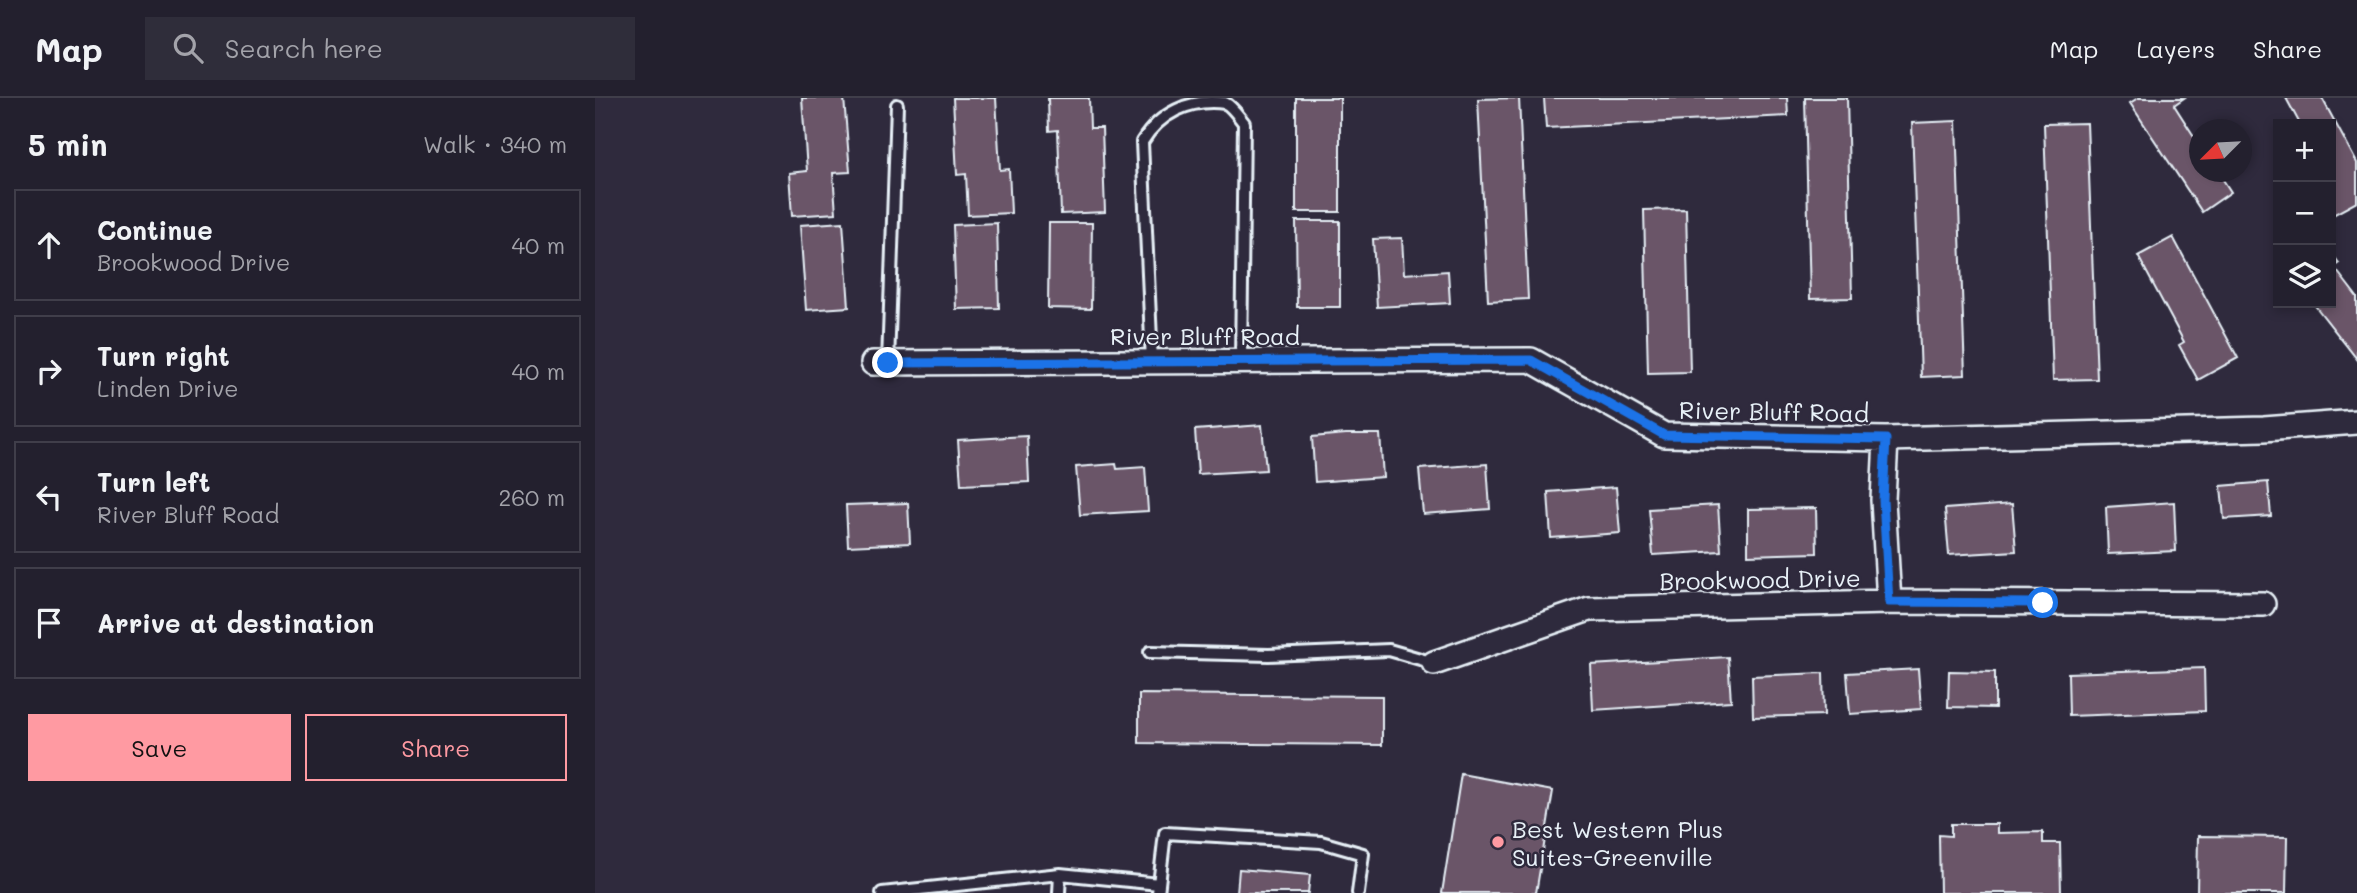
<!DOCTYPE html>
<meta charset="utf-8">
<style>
body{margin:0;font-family:Mali,sans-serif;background:#2f2d3a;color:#f1f3f6}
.controls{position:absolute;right:21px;top:21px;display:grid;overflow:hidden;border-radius:0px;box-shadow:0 4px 10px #0003}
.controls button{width:63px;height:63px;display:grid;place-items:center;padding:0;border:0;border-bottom:2px solid #403e4a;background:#23202e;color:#f1f3f6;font:35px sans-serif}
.compass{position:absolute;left:1594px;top:21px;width:63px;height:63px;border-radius:50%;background:#23202e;box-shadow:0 4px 10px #0003;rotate:246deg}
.stop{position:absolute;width:21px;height:21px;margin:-16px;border:5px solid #1a73e8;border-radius:50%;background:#fff}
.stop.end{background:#1a73e8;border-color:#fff;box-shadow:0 2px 7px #0008}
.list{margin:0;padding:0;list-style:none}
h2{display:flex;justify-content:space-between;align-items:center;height:91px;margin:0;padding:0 28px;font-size:30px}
h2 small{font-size:23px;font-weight:400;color:#a3a3aa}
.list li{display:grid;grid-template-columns:46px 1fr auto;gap:21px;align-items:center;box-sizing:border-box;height:112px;margin:0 14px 14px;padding:0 14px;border:2px solid #403e4a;border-radius:0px}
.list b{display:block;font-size:26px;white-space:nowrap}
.list p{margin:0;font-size:23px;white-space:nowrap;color:#a3a3aa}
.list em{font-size:23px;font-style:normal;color:#a3a3aa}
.actions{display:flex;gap:14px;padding:21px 28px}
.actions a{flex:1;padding:16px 0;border:2px solid #ff9aa2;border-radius:0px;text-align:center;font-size:24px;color:#ff9aa2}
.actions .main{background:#ff9aa2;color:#111}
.icon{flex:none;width:38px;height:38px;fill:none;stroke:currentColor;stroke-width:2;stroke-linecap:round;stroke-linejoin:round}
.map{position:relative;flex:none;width:1762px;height:795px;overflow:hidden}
header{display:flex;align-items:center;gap:42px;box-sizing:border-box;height:98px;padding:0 35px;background:#23202e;border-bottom:2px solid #403e4a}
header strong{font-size:33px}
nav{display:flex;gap:38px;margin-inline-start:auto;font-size:24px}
.search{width:490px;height:63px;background:#2f2d3a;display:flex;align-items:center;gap:18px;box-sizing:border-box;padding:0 24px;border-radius:0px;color:#a3a3aa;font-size:26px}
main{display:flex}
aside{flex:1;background:#23202e}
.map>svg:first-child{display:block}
.building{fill:#6a5468;stroke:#e8f1f8;stroke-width:2}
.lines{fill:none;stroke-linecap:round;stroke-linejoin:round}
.service-casing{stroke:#e8f1f8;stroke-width:16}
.minor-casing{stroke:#e8f1f8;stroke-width:28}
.service{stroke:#2f2a3d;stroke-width:10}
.minor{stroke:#2f2a3d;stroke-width:23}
.route{stroke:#1a73e8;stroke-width:9}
.poi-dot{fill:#ff9aa2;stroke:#2f2a3d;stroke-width:2.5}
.labels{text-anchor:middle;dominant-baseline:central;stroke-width:5;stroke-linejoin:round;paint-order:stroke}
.street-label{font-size:24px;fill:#e8f1f8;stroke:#2f2a3d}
.poi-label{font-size:24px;fill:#e8f1f8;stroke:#2f2a3d;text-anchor:start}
</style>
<header>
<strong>Map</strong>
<div class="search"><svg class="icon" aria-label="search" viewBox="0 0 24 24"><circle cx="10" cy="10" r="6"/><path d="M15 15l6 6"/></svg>Search here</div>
<nav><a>Map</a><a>Layers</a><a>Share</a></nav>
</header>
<main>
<aside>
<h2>5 min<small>Walk · 340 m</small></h2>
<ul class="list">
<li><svg class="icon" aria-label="ahead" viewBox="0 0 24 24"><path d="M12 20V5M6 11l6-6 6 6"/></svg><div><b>Continue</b><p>Brookwood Drive</p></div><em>40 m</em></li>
<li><svg class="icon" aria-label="right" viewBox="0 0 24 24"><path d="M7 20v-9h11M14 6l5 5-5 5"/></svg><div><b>Turn right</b><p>Linden Drive</p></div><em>40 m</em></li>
<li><svg class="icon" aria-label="left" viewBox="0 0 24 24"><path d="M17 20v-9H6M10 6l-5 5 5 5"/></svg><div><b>Turn left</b><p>River Bluff Road</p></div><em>260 m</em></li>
<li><svg class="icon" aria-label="arrive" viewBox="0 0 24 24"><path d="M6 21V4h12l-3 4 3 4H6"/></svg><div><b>Arrive at destination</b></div></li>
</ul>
<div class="actions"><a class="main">Save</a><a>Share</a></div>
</aside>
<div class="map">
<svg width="1762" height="795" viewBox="0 0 1762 795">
<rect width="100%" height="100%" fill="#2f2a3d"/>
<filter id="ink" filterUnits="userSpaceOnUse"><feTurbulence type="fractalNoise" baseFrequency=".0143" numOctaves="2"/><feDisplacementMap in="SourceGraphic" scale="14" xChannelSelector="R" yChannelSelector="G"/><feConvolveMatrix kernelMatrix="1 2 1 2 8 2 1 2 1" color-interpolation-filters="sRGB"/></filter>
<g filter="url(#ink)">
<!-- building -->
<path class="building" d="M 207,0 L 249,0 L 255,74 L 238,75 L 241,115 L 197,118 L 194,75 L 212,73 Z
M 358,0 L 401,0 L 405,72 L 414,71 L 416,115 L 373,117 L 371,76 L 362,77 Z
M 453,0 L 494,0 L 495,30 L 507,30 L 510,114 L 466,116 L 463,32 L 454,33 Z
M 701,0 L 745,0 L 745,114 L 701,114 Z
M 924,0 L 933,201 L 893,203 L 883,1 Z
M 949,0 L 1192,0 L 1193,18 L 951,30 Z
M 1210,0 L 1252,0 L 1257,200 L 1215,201 Z
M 1543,0 L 1589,0 L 1579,7 L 1604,46 L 1604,74 L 1623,74 L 1636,94 L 1607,114 L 1535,5 Z
M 1691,0 L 1727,0 L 1762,65 L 1762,104 L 1736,118 L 1736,26 L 1705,26 Z
M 1361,23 L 1370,277 L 1326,279 L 1317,25 Z
M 1492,25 L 1502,281 L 1458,282 L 1449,26 Z
M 1091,111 L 1095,274 L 1053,275 L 1049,112 Z
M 701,123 L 745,123 L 745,209 L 702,209 Z
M 248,124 L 254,209 L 211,212 L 205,127 Z
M 402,125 L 404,210 L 361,211 L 358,127 Z
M 454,125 L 497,125 L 496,211 L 453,210 Z
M 1578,139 L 1643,260 L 1603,282 L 1584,247 L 1589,244 L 1543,158 Z
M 807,140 L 809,176 L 853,173 L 855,205 L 782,209 L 778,141 Z
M 1736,154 L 1744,165 L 1739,169 L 1762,199 L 1762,261 L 1718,205 L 1736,205 Z
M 667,327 L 671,372 L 603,376 L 600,332 Z
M 751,336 L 785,336 L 788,379 L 720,384 L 717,339 Z
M 432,338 L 434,384 L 366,387 L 363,342 Z
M 521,366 L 522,371 L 550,369 L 553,413 L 485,417 L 481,369 Z
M 892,366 L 895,411 L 828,416 L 824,371 Z
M 1673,384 L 1676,418 L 1629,421 L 1626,388 Z
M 1021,389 L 1025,435 L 956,440 L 953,394 Z
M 1579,404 L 1581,453 L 1513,456 L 1511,409 Z
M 313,405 L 315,445 L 253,448 L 251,407 Z
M 1417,406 L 1421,453 L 1354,457 L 1350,411 Z
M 1123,407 L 1126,453 L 1058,457 L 1054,411 Z
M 1221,410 L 1222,455 L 1153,457 L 1153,411 Z
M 1133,559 L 1136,603 L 998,612 L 996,567 Z
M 1609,570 L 1610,613 L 1474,618 L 1473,575 Z
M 1323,571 L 1326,611 L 1255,616 L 1252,575 Z
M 1354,573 L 1400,574 L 1400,610 L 1353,609 Z
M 1228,575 L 1229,617 L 1158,619 L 1157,578 Z
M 544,596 L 787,598 L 787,647 L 544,645 Z
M 866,676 L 958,693 L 941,795 L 847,795 Z
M 1356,726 L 1402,726 L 1402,735 L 1448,734 L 1448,745 L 1465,745 L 1466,795 L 1345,795 L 1344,737 L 1356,738 Z
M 1603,738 L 1692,739 L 1691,795 L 1602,795 Z
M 644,771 L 715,777 L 713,795 L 642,795 Z"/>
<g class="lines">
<defs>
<path id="service" d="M 557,264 L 547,44 C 564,16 594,0 630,5 C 637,8 644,19 649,25 L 646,263
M 293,265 L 302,7
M 555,554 L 674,557 L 794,552 L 839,565
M 287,795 L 465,776
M 464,795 L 465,776 L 564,786
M 563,795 L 570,735 L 726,744 L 768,756 L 763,795"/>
<path id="minor" d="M 278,265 L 936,262 L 1069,337 L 1291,341 L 1669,331 L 1762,324
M 1291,341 L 1288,402 L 1294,504
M 839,565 L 994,511 L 1294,504 L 1668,506"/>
</defs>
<!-- service casing -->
<use href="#service" class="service-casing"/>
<!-- minor casing -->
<use href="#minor" class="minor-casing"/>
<!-- service -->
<use href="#service" class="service"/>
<!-- minor -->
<use href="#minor" class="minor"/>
</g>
</g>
<g class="lines" filter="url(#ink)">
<!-- route -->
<path class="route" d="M 293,265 L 936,262 L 1069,337 L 1291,341 L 1288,402 L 1294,504 L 1448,505"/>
</g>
<!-- markers -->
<circle class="poi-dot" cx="903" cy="744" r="7"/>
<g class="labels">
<!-- street labels -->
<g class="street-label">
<text x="610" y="237">River Bluff Road</text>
<text transform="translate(1179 313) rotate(1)">River Bluff Road</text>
<text transform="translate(1165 481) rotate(-1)">Brookwood Drive</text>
</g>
<!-- poi labels -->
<g class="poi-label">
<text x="917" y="730">Best Western Plus<tspan x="917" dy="28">Suites-Greenville</tspan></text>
</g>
</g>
</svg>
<div class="controls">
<button>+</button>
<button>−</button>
<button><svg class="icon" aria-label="layers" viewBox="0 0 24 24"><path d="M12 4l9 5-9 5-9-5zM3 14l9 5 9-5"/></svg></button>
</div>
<svg class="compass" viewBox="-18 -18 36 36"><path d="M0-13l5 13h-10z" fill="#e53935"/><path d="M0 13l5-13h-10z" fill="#a3a3aa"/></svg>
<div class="stop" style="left:1448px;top:505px"></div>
<div class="stop end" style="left:293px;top:265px"></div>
</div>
</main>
